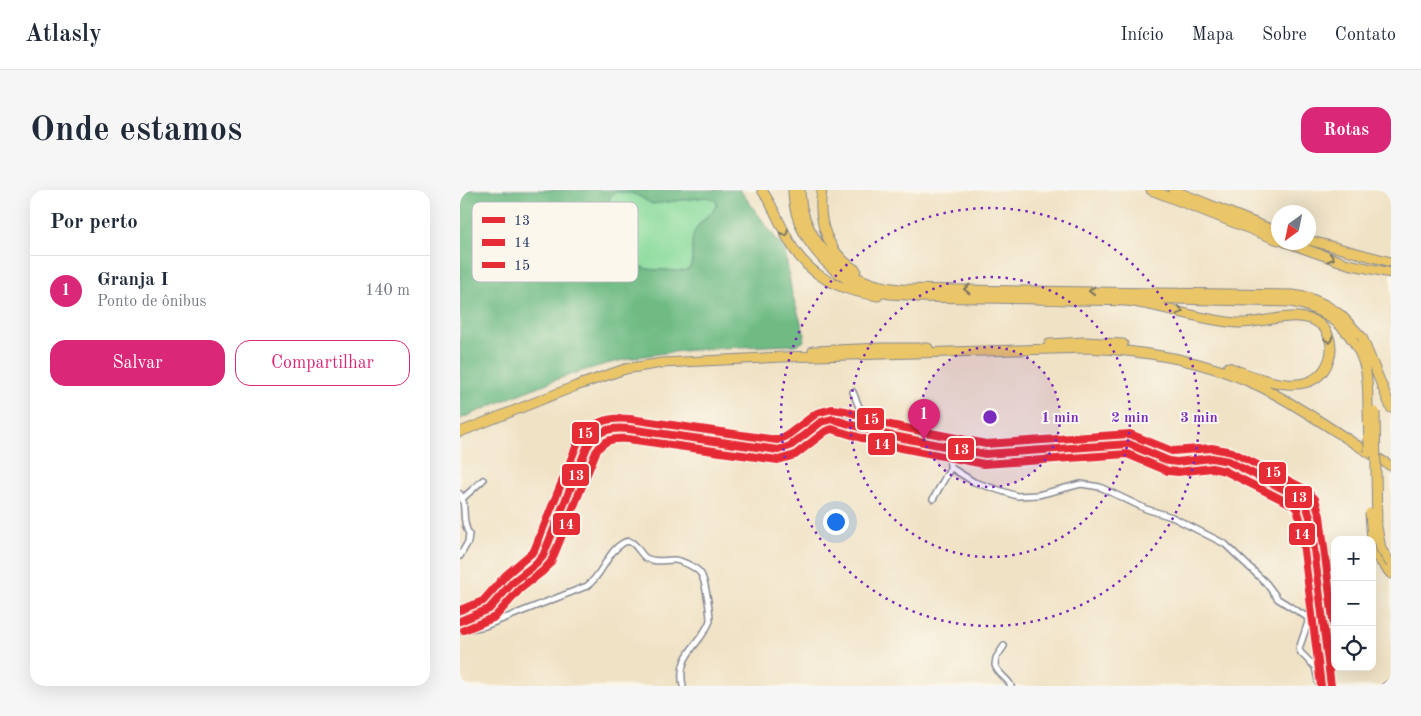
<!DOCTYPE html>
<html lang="pt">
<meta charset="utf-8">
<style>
body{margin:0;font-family:"Old Standard TT",serif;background:#f6f6f7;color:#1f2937}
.controls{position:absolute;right:15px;bottom:15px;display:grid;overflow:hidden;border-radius:10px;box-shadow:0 5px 20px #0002}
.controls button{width:45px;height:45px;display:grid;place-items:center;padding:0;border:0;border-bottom:1px solid #e0e1e3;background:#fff;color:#1f2937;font:25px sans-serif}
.compass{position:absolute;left:811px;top:15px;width:45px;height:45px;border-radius:50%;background:#fff;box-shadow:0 5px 20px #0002;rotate:213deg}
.you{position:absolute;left:375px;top:331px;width:18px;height:18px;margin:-12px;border:4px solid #fff;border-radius:50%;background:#1a73e8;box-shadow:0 0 0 8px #1a73e833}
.badge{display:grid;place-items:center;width:32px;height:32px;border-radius:50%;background:#db2777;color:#fff;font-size:16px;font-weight:700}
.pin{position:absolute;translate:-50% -41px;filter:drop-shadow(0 1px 2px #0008)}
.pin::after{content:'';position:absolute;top:26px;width:18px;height:15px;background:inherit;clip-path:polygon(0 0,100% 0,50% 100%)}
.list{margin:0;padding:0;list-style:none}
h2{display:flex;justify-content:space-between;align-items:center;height:65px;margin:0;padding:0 20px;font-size:21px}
h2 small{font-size:16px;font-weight:400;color:#747a83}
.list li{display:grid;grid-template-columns:32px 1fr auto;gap:15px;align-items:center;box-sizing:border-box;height:70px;padding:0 20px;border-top:1px solid #e0e1e3}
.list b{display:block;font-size:19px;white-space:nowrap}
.list p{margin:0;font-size:16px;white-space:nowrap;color:#747a83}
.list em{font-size:16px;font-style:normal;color:#747a83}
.actions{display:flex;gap:10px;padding:15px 20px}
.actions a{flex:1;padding:11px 0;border:1px solid #db2777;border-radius:15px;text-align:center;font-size:18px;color:#db2777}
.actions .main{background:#db2777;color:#fff}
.icon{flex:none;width:28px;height:28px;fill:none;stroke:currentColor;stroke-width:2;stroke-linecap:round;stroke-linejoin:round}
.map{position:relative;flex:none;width:931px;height:496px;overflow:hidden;border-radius:15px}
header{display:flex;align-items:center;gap:30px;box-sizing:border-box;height:70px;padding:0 25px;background:#fff;border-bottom:1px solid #e0e1e3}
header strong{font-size:24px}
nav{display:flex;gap:28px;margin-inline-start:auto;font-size:18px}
.intro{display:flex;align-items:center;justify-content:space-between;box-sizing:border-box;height:120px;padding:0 30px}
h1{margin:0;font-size:35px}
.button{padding:12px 22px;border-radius:15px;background:#db2777;color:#fff;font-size:18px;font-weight:700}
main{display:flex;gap:30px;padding:0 30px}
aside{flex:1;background:#fff;border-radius:15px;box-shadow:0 5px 20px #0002}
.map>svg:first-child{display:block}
.green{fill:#8adb9c;stroke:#52857d}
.forest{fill:#6fbb84;stroke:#457571;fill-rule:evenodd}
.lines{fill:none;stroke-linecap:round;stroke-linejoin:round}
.street-casing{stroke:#868892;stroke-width:8}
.primary-casing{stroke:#868892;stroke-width:10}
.highway-casing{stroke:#868892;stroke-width:11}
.street{stroke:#fff;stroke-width:5}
.primary{stroke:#eac669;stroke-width:8}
.highway{stroke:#eac669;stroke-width:9}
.highway-bridge-casing{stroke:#868892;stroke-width:11;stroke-linecap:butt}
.highway-bridge{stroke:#eac669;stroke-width:9}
.bus-1-casing{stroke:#fbf7ec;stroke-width:11}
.bus-2-casing{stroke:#fbf7ec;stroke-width:11}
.bus-3-casing{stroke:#fbf7ec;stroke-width:11}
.bus-1{stroke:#e62c34;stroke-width:8}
.bus-2{stroke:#e62c34;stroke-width:8}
.bus-3{stroke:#e62c34;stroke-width:8}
.oneway{stroke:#787363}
.ring{fill:none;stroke:#7b2cbf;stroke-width:2.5;stroke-dasharray:2.5 5}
.key{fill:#fbf7ec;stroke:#b8bbc1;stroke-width:1}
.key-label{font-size:14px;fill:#1b2f5e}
.centre{fill:#7b2cbf;stroke:#fbf7ec;stroke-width:2.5}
.ring-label{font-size:15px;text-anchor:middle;font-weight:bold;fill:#7b2cbf;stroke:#fbf7ec;stroke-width:4;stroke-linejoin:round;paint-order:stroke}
.line-badge{stroke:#fbf7ec;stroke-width:2}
.badge-label{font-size:14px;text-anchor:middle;font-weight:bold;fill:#fff}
</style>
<header>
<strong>Atlasly</strong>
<nav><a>Início</a><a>Mapa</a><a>Sobre</a><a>Contato</a></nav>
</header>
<div class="intro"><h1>Onde estamos</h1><a class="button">Rotas</a></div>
<main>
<aside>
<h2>Por perto<small></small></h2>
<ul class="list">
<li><span class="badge">1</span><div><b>Granja I</b><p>Ponto de ônibus</p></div><em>140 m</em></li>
</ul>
<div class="actions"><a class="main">Salvar</a><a>Compartilhar</a></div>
</aside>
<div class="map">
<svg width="931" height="496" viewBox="0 0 931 496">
<rect width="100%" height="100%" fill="#fbf7ec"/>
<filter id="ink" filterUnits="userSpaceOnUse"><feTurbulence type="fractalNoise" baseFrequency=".02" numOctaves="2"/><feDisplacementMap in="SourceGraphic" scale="10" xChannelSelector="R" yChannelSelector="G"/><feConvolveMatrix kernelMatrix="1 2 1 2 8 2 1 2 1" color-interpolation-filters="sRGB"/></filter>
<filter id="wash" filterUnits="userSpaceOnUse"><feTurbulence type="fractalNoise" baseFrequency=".0096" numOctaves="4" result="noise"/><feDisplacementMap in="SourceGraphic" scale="20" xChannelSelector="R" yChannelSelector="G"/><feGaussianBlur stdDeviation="1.12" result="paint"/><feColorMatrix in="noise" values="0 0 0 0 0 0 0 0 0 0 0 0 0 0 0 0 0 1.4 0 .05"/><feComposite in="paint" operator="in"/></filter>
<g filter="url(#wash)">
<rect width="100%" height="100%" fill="#f0e2c5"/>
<!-- green -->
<path class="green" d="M 156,2 L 175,4 L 192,14 L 246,7 L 255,10 L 257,14 C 252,24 241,29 236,39 C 229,52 235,66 230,78 C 223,83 215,81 207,80 C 177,79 182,80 163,57 C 160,54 157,48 153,45 C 148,42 139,42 139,33 C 139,27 144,25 149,22 L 150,6 Z"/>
<!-- forest -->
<path class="forest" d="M 0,0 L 280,0 L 325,61 L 332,104 L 345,145 L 343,152 L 334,155 C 279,157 222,158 168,169 C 109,181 55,206 0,229 ZM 156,2 L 175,4 L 192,14 L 246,7 L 255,10 L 257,14 C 252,26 239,31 234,43 C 229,54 235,67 230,78 C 223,83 215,81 207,80 C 192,80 179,81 170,67 C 167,61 165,54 160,50 C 154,44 141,44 139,34 C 138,27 146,24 151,20 L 149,12 L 150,6 Z"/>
</g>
<g filter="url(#ink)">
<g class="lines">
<defs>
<path id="street" d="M 391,231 L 419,232 L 421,230 L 399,217 L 393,202
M 490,277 L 514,292 L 557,306 L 578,305 L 621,294 L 640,297 L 686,319 L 712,327 L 765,354 L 806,393 L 818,409 L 847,427 L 848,432 L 839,459 L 841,463 L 855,477 L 859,496
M 0,304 C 8,316 0,328 9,344 L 8,352 L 0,366
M 3,308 L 23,290
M 473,309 L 490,279 L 490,274 L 484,257
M 0,441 L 25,436 L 127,396 C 142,386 147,362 163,353 C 174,346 179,364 186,368 C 195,373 204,370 213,370 C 221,370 239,378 242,386 C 246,395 250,421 250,431 C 240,456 216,464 223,496
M 544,456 L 536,468 L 535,475 C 538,485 548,488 551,496
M 867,461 L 875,448
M 864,496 L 869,484
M 925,496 L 931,492"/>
<path id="primary" d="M 0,431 L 29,419 L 53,392 L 76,374 L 83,366 L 127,257 C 137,238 150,237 169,239 L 318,260 L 330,256 L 361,232 L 372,229 L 383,231 L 423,244 L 525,264 L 669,254 L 709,271 L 717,272 L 752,268 L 768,271 L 839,307 L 846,314 L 850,327 L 871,496"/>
<path id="highway" d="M 302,0 C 313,16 320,34 329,51 C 349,87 379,100 418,106
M 333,0 C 333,44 368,84 407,99 C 414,101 423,103 430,104 C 439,105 448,104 457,107 C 507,108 558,108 608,110 C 627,110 646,110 665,111 C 703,115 739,130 777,133 C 802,135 845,115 864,138 C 871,147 873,160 869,170 C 854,213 797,188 768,177
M 340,0 C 341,43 374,82 414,94 C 422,97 431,98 440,99 L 833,105 L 850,108 L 866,115 L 881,125 L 902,147 L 931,218
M 362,0 C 357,32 368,63 396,80
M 691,0 L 818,50
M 713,0 L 818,42
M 848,50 L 931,72
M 825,52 L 888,74 L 931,83
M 677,108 L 831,112 C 869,119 897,143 906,182 C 908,194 908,206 908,218
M 589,154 L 624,152 L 663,154
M 353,161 L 421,158 L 468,158
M 0,242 L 116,196 L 165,179 L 202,173 L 323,167 L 627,158 C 687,161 746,170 801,197 C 846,219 887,251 931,276
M 912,352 L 917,367 L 931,384"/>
</defs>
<!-- street casing -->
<use href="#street" class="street-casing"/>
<!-- primary casing -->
<use href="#primary" class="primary-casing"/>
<!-- highway casing -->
<use href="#highway" class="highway-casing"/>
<!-- street -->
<use href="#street" class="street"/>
<!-- primary -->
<use href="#primary" class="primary"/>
<!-- highway -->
<use href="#highway" class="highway"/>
<defs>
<path id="highway-bridge" d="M 908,218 L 909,262
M 915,222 L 917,337 L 921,359 L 931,374
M 910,323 L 912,350"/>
</defs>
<!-- highway-bridge casing -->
<use href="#highway-bridge" class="highway-bridge-casing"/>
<!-- highway-bridge -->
<use href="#highway-bridge" class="highway-bridge"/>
<defs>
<path id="bus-1" d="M 0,431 L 29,419 L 53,392 L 76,374 L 83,366 L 127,257 C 137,240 150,237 169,239 L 318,260 L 330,256 L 361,232 L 372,229 L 423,244 L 525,264 L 669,254 L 709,271 L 717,272 L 752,268 L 768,271 L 839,307 L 846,314 L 850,327 L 871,496"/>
<path id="bus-2" d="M 4,440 L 35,427 L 60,399 L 83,381 L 91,372 L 136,262 C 144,249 154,248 168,249 L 318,270 L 335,265 L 366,241 L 372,239 L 421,254 L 524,274 L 667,264 L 708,281 L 718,282 L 752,278 L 765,281 L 833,315 L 837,319 L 840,329 L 861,496"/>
<path id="bus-3" d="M 0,420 L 23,411 L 46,385 L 74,361 L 118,252 C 131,232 147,227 170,229 L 317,250 L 325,247 L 357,223 L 372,219 L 386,221 L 426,234 L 526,254 L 670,244 L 712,261 L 752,258 L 772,262 L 845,299 L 855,309 L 860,326 L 875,445"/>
</defs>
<!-- bus-1 casing -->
<use href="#bus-1" class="bus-1-casing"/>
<!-- bus-2 casing -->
<use href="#bus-2" class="bus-2-casing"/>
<!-- bus-3 casing -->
<use href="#bus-3" class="bus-3-casing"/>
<!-- bus-1 -->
<use href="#bus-1" class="bus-1"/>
<!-- bus-2 -->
<use href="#bus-2" class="bus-2"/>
<!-- bus-3 -->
<use href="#bus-3" class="bus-3"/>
</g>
<!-- one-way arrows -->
<defs><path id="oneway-chevron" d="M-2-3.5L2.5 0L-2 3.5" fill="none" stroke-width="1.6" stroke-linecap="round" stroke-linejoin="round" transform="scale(1.25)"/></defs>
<g class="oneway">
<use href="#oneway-chevron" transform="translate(325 43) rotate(64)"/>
<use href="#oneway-chevron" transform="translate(871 68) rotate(18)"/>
<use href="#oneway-chevron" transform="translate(507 99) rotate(-179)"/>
<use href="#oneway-chevron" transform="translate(632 101) rotate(-180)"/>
<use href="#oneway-chevron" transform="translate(720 121) rotate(15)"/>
<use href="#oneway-chevron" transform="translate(869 150) rotate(72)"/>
</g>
</g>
<!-- distance rings -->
<circle cx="530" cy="227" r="70" fill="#7b2cbf" fill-opacity=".12"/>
<g class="ring">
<circle cx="530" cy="227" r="70"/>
<circle cx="530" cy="227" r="140"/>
<circle cx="530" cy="227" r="209"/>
</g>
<!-- legend -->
<rect x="12" y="12" width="166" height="80" rx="8" class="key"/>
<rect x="22" y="27" width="23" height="6" fill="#e62c34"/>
<rect x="22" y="49" width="23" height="7" fill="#e62c34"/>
<rect x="22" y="72" width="23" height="6" fill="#e62c34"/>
<g class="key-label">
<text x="54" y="35">13</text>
<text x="54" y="57">14</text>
<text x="54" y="80">15</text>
</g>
<circle cx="530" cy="227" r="8" class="centre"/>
<g class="ring-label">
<text x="600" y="232">1 min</text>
<text x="670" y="232">2 min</text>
<text x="739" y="232">3 min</text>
</g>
<g class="line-badge">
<rect x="396" y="217" width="29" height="24" rx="5" fill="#e62c34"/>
<rect x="111" y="231" width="29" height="24" rx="5" fill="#e62c34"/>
<rect x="407" y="242" width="29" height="24" rx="5" fill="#e62c34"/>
<rect x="487" y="247" width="28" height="24" rx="5" fill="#e62c34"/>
<rect x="798" y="271" width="29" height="24" rx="5" fill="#e62c34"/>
<rect x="101" y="273" width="29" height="24" rx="5" fill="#e62c34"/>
<rect x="824" y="295" width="29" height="24" rx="5" fill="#e62c34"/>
<rect x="92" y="322" width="29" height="24" rx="5" fill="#e62c34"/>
<rect x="828" y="332" width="28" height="24" rx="5" fill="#e62c34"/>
</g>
<g class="badge-label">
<text x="411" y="234">15</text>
<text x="125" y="248">15</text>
<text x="422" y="259">14</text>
<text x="501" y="264">13</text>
<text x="813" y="287">15</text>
<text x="116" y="290">13</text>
<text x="839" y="312">13</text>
<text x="106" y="339">14</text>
<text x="842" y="349">14</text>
</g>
</svg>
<div class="controls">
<button>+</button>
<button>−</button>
<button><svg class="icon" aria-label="locate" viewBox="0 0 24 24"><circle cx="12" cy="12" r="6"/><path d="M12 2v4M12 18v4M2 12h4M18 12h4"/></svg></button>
</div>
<svg class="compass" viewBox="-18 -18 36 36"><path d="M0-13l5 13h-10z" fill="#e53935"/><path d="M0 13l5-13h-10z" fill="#747a83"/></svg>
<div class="you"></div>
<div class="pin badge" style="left:464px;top:250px">1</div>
</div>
</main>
